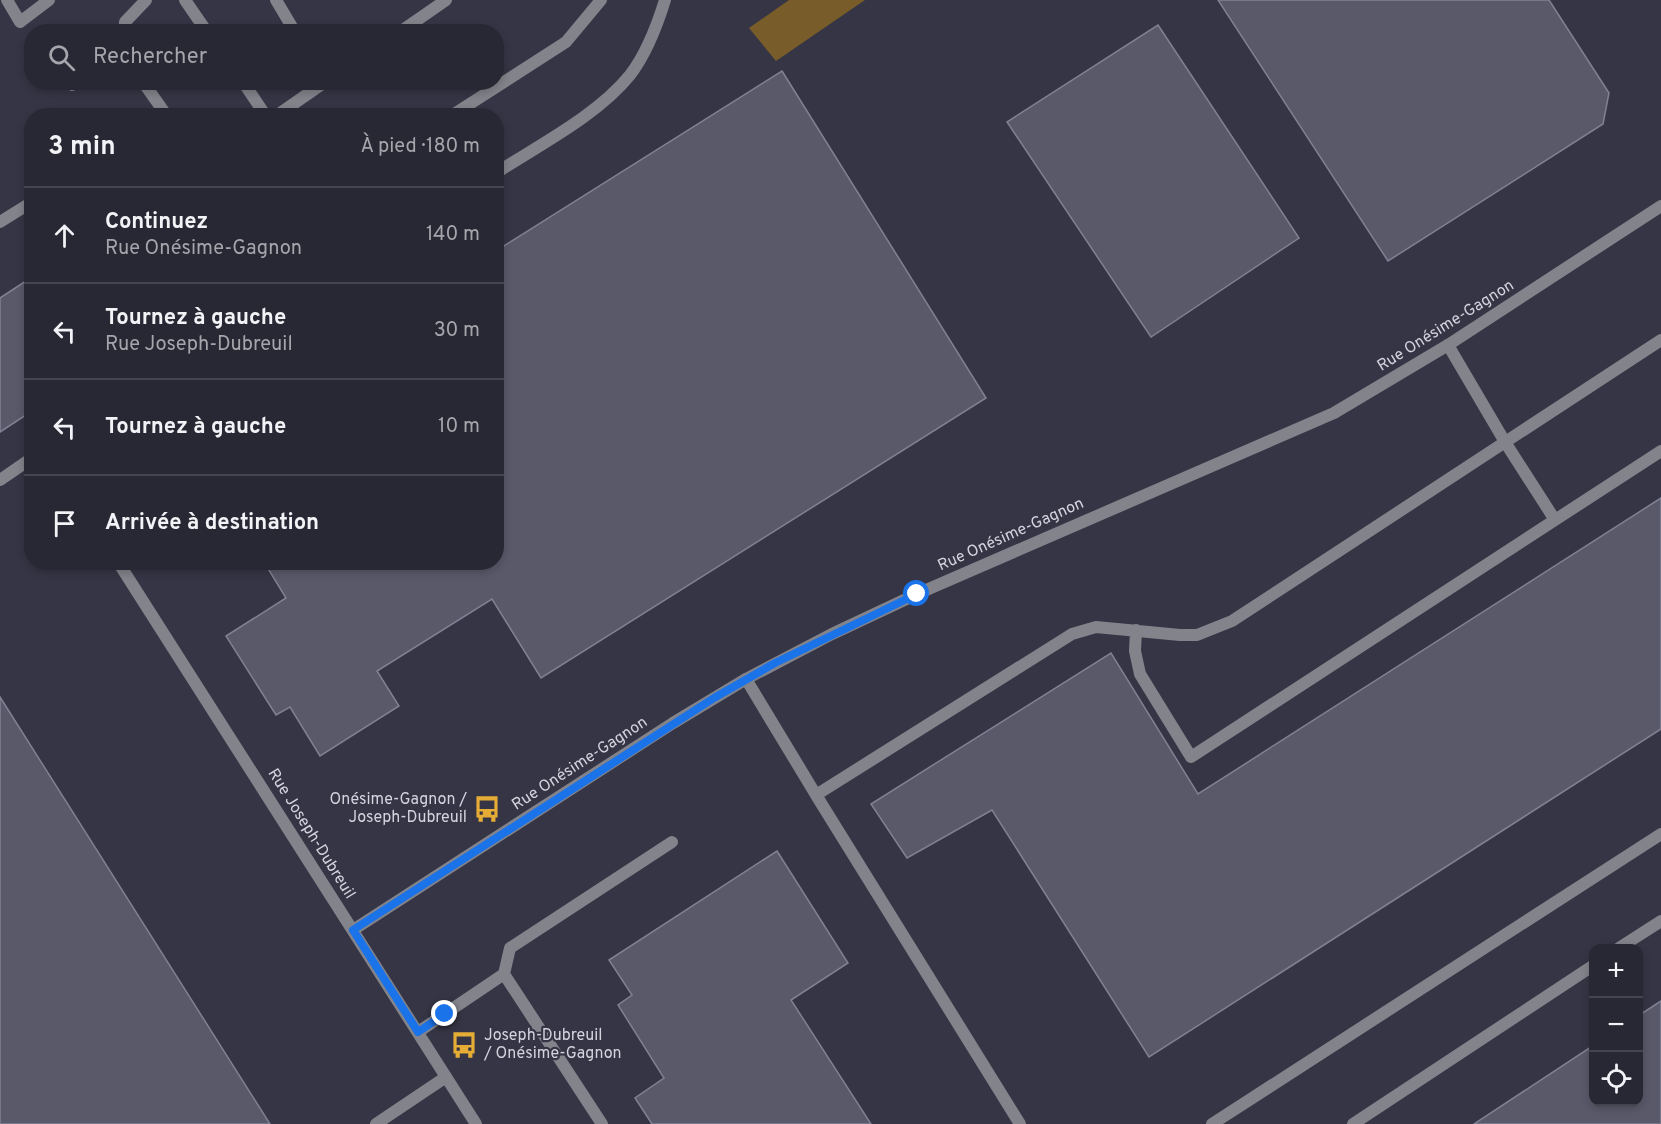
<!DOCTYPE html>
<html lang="fr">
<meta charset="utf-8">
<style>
body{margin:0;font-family:Overpass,sans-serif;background:#343440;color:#f1f3f6}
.controls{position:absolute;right:18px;bottom:18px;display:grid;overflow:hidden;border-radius:12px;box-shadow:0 3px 9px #0003}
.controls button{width:54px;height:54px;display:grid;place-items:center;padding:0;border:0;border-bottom:2px solid #44444f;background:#282834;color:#f1f3f6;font:30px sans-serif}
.stop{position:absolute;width:18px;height:18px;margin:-14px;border:4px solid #1a73e8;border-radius:50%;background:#fff}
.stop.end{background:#1a73e8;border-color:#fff;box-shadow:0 2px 6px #0008}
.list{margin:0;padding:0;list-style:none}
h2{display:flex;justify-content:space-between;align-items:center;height:78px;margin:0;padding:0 24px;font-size:26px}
h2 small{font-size:20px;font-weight:400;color:#a5a6ac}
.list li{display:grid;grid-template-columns:39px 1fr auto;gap:18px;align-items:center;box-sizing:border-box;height:96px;padding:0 24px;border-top:2px solid #44444f}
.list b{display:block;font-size:22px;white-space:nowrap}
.list p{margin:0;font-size:20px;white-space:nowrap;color:#a5a6ac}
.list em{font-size:20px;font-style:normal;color:#a5a6ac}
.icon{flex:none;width:33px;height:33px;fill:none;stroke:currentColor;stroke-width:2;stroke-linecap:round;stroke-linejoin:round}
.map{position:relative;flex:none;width:1661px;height:1124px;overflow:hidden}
.search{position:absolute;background:#282834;box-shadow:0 3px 9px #0003;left:24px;top:24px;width:480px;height:66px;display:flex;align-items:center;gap:15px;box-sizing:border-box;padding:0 21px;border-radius:24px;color:#a5a6ac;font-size:22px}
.panel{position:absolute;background:#282834;box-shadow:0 3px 9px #0003;left:24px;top:108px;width:480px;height:462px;border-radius:24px}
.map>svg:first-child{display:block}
.green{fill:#785d2a}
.building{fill:#59596a;stroke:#808193;stroke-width:1.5}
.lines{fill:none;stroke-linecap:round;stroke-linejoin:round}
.service{stroke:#83838b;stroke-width:12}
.minor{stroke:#83838b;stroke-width:12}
.route{stroke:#1a73e8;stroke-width:8}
.labels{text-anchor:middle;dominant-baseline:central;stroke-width:4.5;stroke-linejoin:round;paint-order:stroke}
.street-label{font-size:16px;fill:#d4d4df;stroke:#353545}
.poi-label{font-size:16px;fill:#d4d4df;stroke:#353545;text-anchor:end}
</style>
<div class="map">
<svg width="1661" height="1124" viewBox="0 0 1661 1124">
<rect width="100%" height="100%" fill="#353545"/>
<!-- green -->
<path class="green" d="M 789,0 L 865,0 L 776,61 L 749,28 Z"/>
<!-- building -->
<path class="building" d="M 1218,0 L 1549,0 L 1609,93 L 1603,124 L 1388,261 Z
M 1158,25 L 1299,238 L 1151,337 L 1007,122 Z
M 782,71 L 986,398 L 541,678 L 492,599 L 377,671 L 399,706 L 320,756 L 290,707 L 276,715 L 226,636 L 286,598 L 264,562 L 496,562 L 496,251 Z
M 32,277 L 32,411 L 0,432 L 0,298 Z
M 1661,498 L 1661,729 L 1149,1057 L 992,810 L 907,858 L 871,804 L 1111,653 L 1198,794 Z
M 0,697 L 270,1124 L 0,1124 Z
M 777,851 L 848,963 L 791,1000 L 871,1124 L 652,1124 L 635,1098 L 664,1078 L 618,1005 L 632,995 L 609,960 Z
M 1661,1001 L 1661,1124 L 1474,1124 L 1594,1045 L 1594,1102 L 1638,1102 L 1638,1016 Z"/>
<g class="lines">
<!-- service -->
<path class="service" d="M 7,0 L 20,22 L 49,0
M 185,0 L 207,32
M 276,0 L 295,32
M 124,32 L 125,22 L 146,0
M 400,32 L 446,0
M 143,82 L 167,116
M 243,82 L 266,116
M 72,85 L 76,82
M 276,116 L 325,82
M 451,116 L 566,42 L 601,0
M 496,173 C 539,145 598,115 630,75 C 647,53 657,26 665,0
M 0,222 L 32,202
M 1448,345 L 1505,442 L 1555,520
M 0,480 L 32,458
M 1136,630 L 1135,651 L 1140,674 L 1191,757 L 1661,451
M 746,679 L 816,795 L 1072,634 L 1096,627 L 1180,635 L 1197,635 L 1232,621 L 1661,340
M 816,795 L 1020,1124
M 1619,948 L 1661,921
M 504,974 L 510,948 L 672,842
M 418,1032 L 504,974 L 602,1124
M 376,1124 L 446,1077
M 1212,1124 L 1661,834
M 1353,1124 L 1594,965"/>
<!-- minor -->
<path class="minor" d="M 118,562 L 476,1124
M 353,930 L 673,723 L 746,679 L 832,634 L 917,594 L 1334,413 L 1448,345 L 1661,206"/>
</g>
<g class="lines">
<!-- route -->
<path class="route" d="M 445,1014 L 418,1032 L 353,930 L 714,698 L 775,663 L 917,594"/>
</g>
<!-- icons -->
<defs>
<symbol id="bus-bare" viewBox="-9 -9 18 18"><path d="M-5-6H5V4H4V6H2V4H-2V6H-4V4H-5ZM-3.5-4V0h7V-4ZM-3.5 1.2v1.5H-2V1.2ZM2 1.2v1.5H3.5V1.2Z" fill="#e6ad36" stroke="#353545" stroke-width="2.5" paint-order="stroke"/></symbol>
</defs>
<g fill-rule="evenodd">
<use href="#bus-bare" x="468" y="790" width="38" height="38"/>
<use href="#bus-bare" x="445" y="1026" width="38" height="38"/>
</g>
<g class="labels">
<!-- street labels -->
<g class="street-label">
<text transform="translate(1446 326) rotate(-32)">Rue Onésime-Gagnon</text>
<text transform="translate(1011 535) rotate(-24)">Rue Onésime-Gagnon</text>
<text transform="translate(580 764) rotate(-33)">Rue Onésime-Gagnon</text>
<text transform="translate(311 834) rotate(58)">Rue Joseph-Dubreuil</text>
</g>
<!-- poi labels -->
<g class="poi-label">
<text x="467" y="800">Onésime-Gagnon /<tspan x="467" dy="18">Joseph-Dubreuil</tspan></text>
<text x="484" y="1036" text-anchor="start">Joseph-Dubreuil<tspan x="484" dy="18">/ Onésime-Gagnon</tspan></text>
</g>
</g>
</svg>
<div class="controls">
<button>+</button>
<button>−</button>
<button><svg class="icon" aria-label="locate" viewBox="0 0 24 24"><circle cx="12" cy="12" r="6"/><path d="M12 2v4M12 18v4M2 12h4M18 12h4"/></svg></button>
</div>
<div class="stop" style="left:917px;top:594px"></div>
<div class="stop end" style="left:445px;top:1014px"></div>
<div class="search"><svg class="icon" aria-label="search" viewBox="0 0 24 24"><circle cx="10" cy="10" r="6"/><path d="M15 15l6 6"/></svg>Rechercher</div>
<section class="panel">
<h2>3 min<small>À pied · 180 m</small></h2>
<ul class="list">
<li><svg class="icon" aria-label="ahead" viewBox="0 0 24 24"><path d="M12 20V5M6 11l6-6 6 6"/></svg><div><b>Continuez</b><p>Rue Onésime-Gagnon</p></div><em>140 m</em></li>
<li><svg class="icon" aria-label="left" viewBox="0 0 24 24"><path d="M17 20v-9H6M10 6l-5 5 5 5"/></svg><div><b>Tournez à gauche</b><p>Rue Joseph-Dubreuil</p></div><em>30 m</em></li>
<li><svg class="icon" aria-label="left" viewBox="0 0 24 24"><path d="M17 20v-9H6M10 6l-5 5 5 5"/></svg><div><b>Tournez à gauche</b></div><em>10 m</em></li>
<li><svg class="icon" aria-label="arrive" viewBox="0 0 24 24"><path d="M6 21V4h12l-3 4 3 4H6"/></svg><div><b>Arrivée à destination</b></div></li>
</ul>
</section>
</div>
